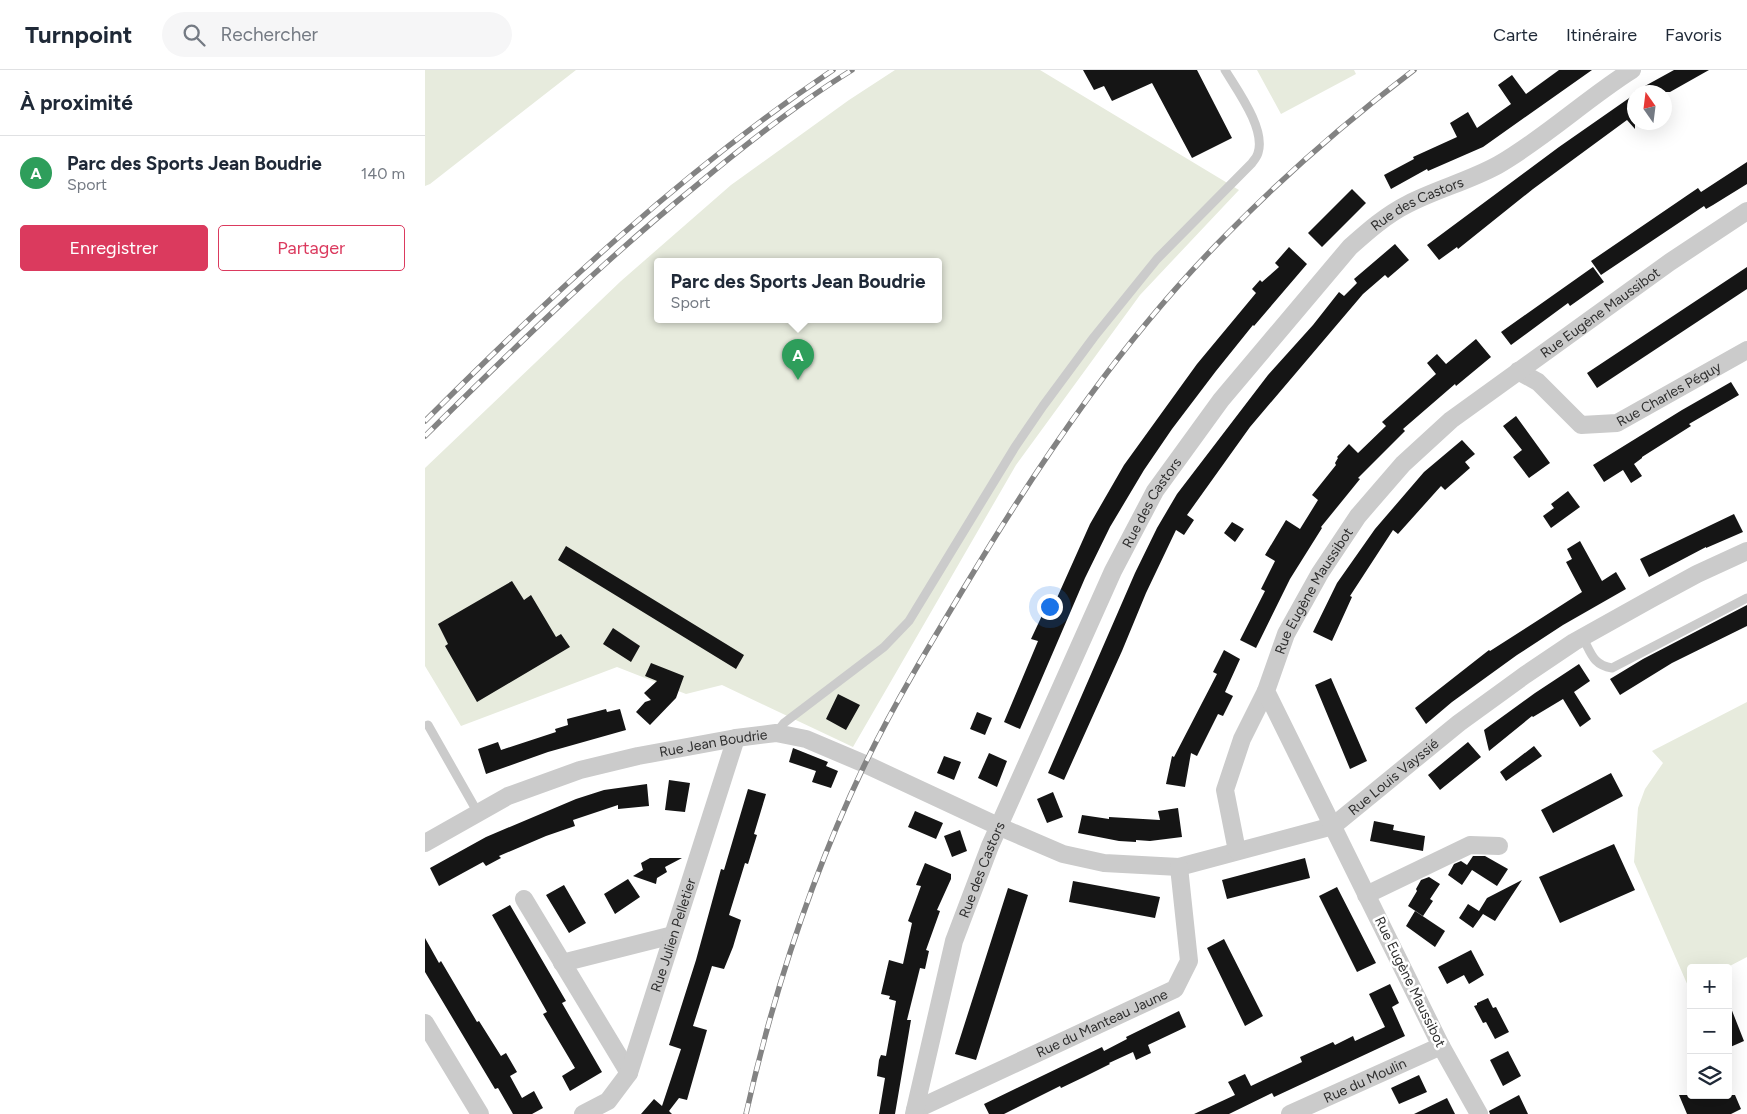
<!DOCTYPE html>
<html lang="fr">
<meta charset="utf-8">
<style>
body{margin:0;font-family:Figtree,sans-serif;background:#f6f6f7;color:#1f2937}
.controls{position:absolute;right:15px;bottom:15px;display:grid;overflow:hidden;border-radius:5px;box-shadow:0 5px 20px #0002}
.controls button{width:45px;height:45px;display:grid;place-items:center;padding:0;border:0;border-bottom:1px solid #e0e1e3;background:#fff;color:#1f2937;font:25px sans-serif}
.compass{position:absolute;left:1202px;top:15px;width:45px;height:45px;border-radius:50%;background:#fff;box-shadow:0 5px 20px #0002;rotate:346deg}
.you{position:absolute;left:624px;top:536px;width:18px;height:18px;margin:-12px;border:4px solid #fff;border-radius:50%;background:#1a73e8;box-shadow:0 0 0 8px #1a73e833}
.badge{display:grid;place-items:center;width:32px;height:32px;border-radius:50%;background:#db3a5e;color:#fff;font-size:16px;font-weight:700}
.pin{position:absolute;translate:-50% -41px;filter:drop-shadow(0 1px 2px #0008)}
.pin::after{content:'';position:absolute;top:26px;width:18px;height:15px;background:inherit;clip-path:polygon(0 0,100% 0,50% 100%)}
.popup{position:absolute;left:229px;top:188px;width:288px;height:65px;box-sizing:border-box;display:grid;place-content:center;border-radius:5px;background:#fff;filter:drop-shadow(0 1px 4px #0005);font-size:16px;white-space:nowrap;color:#747a83}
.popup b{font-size:19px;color:#1f2937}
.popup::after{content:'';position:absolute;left:50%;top:100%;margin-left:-10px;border:10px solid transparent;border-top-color:#fff}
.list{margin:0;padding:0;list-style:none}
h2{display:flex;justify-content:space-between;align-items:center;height:65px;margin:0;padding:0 20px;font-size:21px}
h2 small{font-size:16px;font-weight:400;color:#747a83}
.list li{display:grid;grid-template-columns:32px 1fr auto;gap:15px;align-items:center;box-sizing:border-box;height:75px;padding:0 20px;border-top:1px solid #e0e1e3}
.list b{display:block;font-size:19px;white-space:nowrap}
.list p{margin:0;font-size:16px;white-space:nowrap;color:#747a83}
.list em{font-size:16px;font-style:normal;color:#747a83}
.actions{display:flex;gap:10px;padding:15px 20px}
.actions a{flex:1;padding:11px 0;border:1px solid #db3a5e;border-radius:5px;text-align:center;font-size:18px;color:#db3a5e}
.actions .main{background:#db3a5e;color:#fff}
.icon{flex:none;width:28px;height:28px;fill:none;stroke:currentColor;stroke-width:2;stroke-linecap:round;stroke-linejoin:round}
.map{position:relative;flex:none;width:1322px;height:1044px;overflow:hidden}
header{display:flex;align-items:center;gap:30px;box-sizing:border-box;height:70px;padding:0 25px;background:#fff;border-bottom:1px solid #e0e1e3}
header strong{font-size:24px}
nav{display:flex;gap:28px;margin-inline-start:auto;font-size:18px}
.search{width:350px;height:45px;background:#f6f6f7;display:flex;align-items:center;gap:12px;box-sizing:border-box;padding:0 18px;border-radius:28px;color:#747a83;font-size:19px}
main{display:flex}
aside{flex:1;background:#fff}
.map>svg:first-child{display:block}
.green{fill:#e7ebdd;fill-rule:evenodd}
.building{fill:#151515}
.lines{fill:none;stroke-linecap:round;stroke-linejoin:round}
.lane{stroke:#cbcbcb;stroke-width:9}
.street{stroke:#cbcbcb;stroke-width:18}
.rail-casing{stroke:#838383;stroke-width:5.5}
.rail{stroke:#fff;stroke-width:4;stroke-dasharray:11;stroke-linecap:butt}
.labels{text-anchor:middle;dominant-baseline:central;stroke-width:5;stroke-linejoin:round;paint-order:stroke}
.street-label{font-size:14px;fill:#2e2e2e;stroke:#fff}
</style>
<header>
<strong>Turnpoint</strong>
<div class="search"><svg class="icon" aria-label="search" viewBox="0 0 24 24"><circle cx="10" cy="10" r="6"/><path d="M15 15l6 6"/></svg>Rechercher</div>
<nav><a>Carte</a><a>Itinéraire</a><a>Favoris</a></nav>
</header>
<main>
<aside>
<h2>À proximité<small></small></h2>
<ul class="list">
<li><span class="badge" style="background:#2e9e5b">A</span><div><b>Parc des Sports Jean Boudrie</b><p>Sport</p></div><em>140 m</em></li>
</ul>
<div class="actions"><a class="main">Enregistrer</a><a>Partager</a></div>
</aside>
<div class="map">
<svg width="1322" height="1044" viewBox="0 0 1322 1044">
<rect width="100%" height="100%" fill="#fff"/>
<!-- green -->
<path class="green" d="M 0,0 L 151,0 L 5,114 L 0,116 Z
M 470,0 L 615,0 L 814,120 L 715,225 L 591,395 L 428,677 L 297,615 L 261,624 L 192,597 L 36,656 L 0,596 L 0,398 L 196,211 L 306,115 L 424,30 ZM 233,191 L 513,191 L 513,249 L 233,249 Z
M 832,0 L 929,0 L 931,4 L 856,44 Z
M 1322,632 L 1322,887 L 1301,898 L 1266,898 L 1266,914 L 1263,916 L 1209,792 L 1213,738 L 1220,719 L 1238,693 L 1227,681 Z"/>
<!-- building -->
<path class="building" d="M 658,0 L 772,0 L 807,68 L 767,88 L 727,13 L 687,31 L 679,16 L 669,20 Z
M 1134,0 L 1167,0 L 1058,77 L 1003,101 L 1002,99 L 966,119 L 959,105 L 989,89 L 988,87 L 1032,67 L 1025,53 L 1043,42 L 1052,58 L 1086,34 L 1073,15 L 1087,5 L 1101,24 Z
M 1249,0 L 1284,0 L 1245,22 L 1209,22 Z
M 1210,24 L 1210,59 L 1202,50 L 1108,119 L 1033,179 L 1032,177 L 1014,190 L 1002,175 L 1134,77 Z
M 1322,92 L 1322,114 L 1288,135 L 1281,139 L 1279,136 L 1176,205 L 1166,191 L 1273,118 L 1276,122 Z
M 927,119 L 941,133 L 897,177 L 883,163 Z
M 970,174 L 984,190 L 963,208 L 960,205 L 938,224 L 825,357 L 762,445 L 769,450 L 759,465 L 751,460 L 721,523 L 697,581 L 639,710 L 623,703 L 710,503 L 732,458 L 752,424 L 843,305 L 888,255 L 914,222 L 919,226 L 932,213 L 929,209 Z
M 864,177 L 882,194 L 829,256 L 828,255 L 791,301 L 747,359 L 719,400 L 685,457 L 660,508 L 595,659 L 579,652 L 613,571 L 606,569 L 621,537 L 627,539 L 665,454 L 699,395 L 772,294 L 831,223 L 827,219 L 835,210 L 837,212 L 854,197 L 850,193 Z
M 1168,197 L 1179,212 L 1145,236 L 1143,233 L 1086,275 L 1076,262 Z
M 1322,197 L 1322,219 L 1172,318 L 1162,303 Z
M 1051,269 L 1066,287 L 1031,316 L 1030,314 L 978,359 L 980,361 L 933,408 L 935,409 L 896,457 L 897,458 L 865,509 L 831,578 L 815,570 L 840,521 L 836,519 L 850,491 L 840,485 L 861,450 L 875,459 L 893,430 L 887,425 L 911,395 L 910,393 L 913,388 L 912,387 L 924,374 L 933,383 L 961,356 L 957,352 L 1011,304 L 1002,293 L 1012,284 L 1021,294 Z
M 1306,312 L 1314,325 L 1264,354 L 1266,356 L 1217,387 L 1217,388 L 1209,394 L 1217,406 L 1206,413 L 1198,400 L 1179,412 L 1168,395 L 1257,340 Z
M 1091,346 L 1125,393 L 1104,408 L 1088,387 L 1097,380 L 1078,356 Z
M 1037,370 L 1050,384 L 1040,392 L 1045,398 L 1020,420 L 1016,416 L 973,464 L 968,460 L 925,526 L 927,527 L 907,571 L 888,562 L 912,513 L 950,459 L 999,402 Z
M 1143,421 L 1155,437 L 1126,458 L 1118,446 L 1129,438 L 1126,434 Z
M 1309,444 L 1318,462 L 1281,478 L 1281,477 L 1224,507 L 1215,489 Z
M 807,452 L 819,459 L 810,472 L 799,463 Z
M 1155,471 L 1177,511 L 1191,502 L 1201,519 L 1138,555 L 1092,585 L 1027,632 L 1001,654 L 990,638 L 1064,580 L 1065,581 L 1157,522 L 1141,492 L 1147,489 L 1142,479 Z
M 141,476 L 319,585 L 311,599 L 133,490 Z
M 87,511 L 99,530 L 106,525 L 131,567 L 136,564 L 145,577 L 52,632 L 20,576 L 23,574 L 13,554 Z
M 1322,535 L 1322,556 L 1247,593 L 1195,625 L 1185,609 L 1218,589 Z
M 188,558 L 215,576 L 206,592 L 178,574 Z
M 799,580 L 815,589 L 800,622 L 808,626 L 798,646 L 793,644 L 772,686 L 766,683 L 760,717 L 741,714 L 747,686 L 749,687 L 792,604 L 788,602 Z
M 226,593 L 259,606 L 251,628 L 225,655 L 211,642 L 220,632 L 226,630 L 219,623 L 232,611 L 220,606 Z
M 1154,594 L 1165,611 L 1149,622 L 1166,649 L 1155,657 L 1138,629 L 1108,647 L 1107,646 L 1064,681 L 1059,660 L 1110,623 Z
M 906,608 L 942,691 L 925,699 L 890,615 Z
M 413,624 L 435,635 L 421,660 L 401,649 Z
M 181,639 L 182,642 L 195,639 L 201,660 L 123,682 L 61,704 L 53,679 L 73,672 L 76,680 L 131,662 L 130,659 L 143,655 L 142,649 Z
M 552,642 L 567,648 L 560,665 L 545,659 Z
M 1043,672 L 1056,687 L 1015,720 L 1003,705 Z
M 1109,676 L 1117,686 L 1081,711 L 1075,702 Z
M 368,678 L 403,692 L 401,696 L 413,701 L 406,718 L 387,712 L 391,701 L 364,692 Z
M 564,683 L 582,691 L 572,717 L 553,708 Z
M 519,686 L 536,692 L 529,710 L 512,703 Z
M 1186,703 L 1198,726 L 1128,763 L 1116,740 Z
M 244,710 L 265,713 L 260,742 L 240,740 Z
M 222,714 L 224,736 L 193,739 L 193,735 L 148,750 L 150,756 L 121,766 L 74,786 L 76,788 L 61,796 L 58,792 L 14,816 L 5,798 L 61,767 L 151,729 L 179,720 Z
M 323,719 L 341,724 L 329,764 L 332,765 L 323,794 L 320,793 L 304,845 L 316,850 L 308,877 L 299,899 L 287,896 L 268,956 L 282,960 L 262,1030 L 254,1028 L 244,1041 L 247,1044 L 216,1044 L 229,1029 L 237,1036 L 256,979 L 244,975 L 271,890 L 296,799 L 299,800 Z
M 628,722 L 638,747 L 622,753 L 612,729 Z
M 753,738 L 757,767 L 725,771 L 711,770 L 711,772 L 694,771 L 653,763 L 657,745 L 684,749 L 684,747 L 735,750 L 733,741 Z
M 490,741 L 518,753 L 511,769 L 483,757 Z
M 949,751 L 969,755 L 968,760 L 1000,766 L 998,781 L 945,771 Z
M 535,760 L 542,781 L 527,787 L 519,766 Z
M 1189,774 L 1210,820 L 1135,853 L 1114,807 Z
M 1048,786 L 1060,786 L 1083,799 L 1072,816 L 1047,800 L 1037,815 L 1023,805 L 1029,794 L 1036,791 L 1042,795 Z
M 225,788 L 257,788 L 240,797 L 242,802 L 232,808 L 231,814 L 208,806 L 218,800 L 216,793 Z
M 880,788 L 885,808 L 802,829 L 797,810 Z
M 500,793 L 526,804 L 526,809 L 512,840 L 515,841 L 501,880 L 504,881 L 500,899 L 495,898 L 482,950 L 486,950 L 470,1044 L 454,1044 L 460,1008 L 452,1006 L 454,990 L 456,985 L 461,986 L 471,931 L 464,929 L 465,926 L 456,924 L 464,890 L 478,894 L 487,853 L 483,851 L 496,816 L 491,815 Z
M 1004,807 L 1015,814 L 1005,829 L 1008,831 L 998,846 L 983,836 L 992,821 L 991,819 L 996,810 Z
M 203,809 L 215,827 L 190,844 L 179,824 Z
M 1097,810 L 1070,851 L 1058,844 L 1048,858 L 1034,848 L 1043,834 L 1054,841 L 1062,828 Z
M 648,811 L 735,827 L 730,848 L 644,832 Z
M 139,815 L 161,853 L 144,863 L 121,825 Z
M 912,817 L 951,893 L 932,902 L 894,826 Z
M 583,818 L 603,825 L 551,990 L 530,984 Z
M 85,835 L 141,931 L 137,933 L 177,1002 L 145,1021 L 137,1006 L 150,998 L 118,944 L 122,942 L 67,845 Z
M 990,841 L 1020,861 L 1010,877 L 981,856 Z
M 0,868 L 14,893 L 16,891 L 52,952 L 54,951 L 76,986 L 81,983 L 92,1002 L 85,1006 L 97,1028 L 109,1021 L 118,1038 L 107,1044 L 88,1044 L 73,1018 L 70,1019 L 0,902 Z
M 799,869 L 838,946 L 820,956 L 782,878 Z
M 1046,880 L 1059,905 L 1044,914 L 1039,905 L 1022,914 L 1013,897 Z
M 965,914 L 974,933 L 967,937 L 980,966 L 849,1027 L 847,1023 L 804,1044 L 769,1044 L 810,1025 L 803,1012 L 820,1004 L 826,1016 L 877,992 L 875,987 L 908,972 L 910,975 L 928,966 L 930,971 L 960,957 L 944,924 Z
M 1063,928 L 1068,938 L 1071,937 L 1084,962 L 1070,969 L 1061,952 L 1058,953 L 1049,936 L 1052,935 L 1052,933 Z
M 1304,933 L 1319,971 L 1303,978 L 1303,934 Z
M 754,941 L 761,957 L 723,975 L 726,983 L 711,990 L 708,982 L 684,993 L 685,994 L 659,1007 L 636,1018 L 635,1016 L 579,1044 L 564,1044 L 559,1034 L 677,977 L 679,981 L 702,969 L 701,967 Z
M 1083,981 L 1096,1006 L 1078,1016 L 1065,990 Z
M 994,1005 L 1002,1022 L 974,1034 L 966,1018 Z
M 1094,1025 L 1103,1044 L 1065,1044 L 1064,1041 Z
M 1254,1025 L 1310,1025 L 1316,1039 L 1306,1044 L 1262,1044 Z
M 1022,1028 L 1030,1044 L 989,1044 Z"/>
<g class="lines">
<!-- lane -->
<path class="lane" d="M 1158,568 C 1166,583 1168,595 1187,598 L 1322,528
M 3,655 L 53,743
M 351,663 L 359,653 L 459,577 L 484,551 L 590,377 L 618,336 L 669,267 L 732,189 L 827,93 C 829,90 832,87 833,83 C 841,59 812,20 800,0"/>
<!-- street -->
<g class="street">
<path id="s1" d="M 1093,301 L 1113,312 L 1156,355 L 1192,353 L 1322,280"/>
<path id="s2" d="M 0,773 L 83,726 L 155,700 L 213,686 L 311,668 L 351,663 L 381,669 L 440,694 L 575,757 L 638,784 L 679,793 L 754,797 L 908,756 L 1034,653 L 1100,605 L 1149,572 L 1226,529 L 1272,504 L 1322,481"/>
<path d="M 812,781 L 800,720 L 817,669 L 841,621"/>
<path d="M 941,825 L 1045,775 L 1074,776"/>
<path d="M 99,829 L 204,1003"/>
<path d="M 137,893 L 248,865"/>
<path d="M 0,953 L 55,1044"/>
<path id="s3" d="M 490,1040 L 750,919 L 764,891 L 754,797"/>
<path id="s4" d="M 158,1044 L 183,1031 L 204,1003 L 311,668"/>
<path id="s5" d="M 489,1044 L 529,871 L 565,776 L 688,501 L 730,421 L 796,330 L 925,177 C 943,161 961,145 983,134 C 1012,119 1044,111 1073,95 C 1120,68 1161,29 1207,0"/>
<path id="s6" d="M 865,1044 L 1016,976"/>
<path id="s7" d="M 1054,1044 L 1016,976 L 841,621 L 861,564 L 895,503 L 933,446 L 978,394 L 1026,350 L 1245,192 L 1322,141"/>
</g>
<defs>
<path id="rail" d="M 0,351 C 127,224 258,101 408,0
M 0,366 C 88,279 176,193 272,115 C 321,74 372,34 427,0
M 321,1044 C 348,924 386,807 439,696 C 470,632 508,569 545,508 C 619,385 701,265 803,163 C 861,104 923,50 989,0"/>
</defs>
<!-- rail casing -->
<use href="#rail" class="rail-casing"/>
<!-- rail -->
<use href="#rail" class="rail"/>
</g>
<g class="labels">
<!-- street labels -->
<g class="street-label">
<text stroke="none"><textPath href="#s5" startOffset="1064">Rue des Castors</textPath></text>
<text stroke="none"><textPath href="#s7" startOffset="990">Rue Eugène Maussibot</textPath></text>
<text stroke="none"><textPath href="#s1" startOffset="179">Rue Charles Péguy</textPath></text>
<text stroke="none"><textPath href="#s5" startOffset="659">Rue des Castors</textPath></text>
<text stroke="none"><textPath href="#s7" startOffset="585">Rue Eugène Maussibot</textPath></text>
<text stroke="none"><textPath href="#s2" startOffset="308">Rue Jean Boudrie</textPath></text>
<text stroke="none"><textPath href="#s2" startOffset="1038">Rue Louis Vayssié</textPath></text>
<text stroke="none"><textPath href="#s5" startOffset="254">Rue des Castors</textPath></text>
<text stroke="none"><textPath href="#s4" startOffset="208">Rue Julien Pelletier</textPath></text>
<text transform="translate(985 912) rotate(64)">Rue Eugène Maussibot</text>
<text stroke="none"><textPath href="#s3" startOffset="206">Rue du Manteau Jaune</textPath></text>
<text stroke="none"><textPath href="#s6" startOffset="82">Rue du Moulin</textPath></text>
</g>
</g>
</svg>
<div class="controls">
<button>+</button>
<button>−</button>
<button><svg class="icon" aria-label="layers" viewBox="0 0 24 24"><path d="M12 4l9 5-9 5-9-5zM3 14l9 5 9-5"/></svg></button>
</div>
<svg class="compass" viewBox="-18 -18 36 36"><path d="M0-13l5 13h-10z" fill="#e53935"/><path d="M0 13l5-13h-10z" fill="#747a83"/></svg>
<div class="you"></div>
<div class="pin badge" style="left:373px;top:310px;background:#2e9e5b">A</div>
<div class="popup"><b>Parc des Sports Jean Boudrie</b>Sport</div>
</div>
</main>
